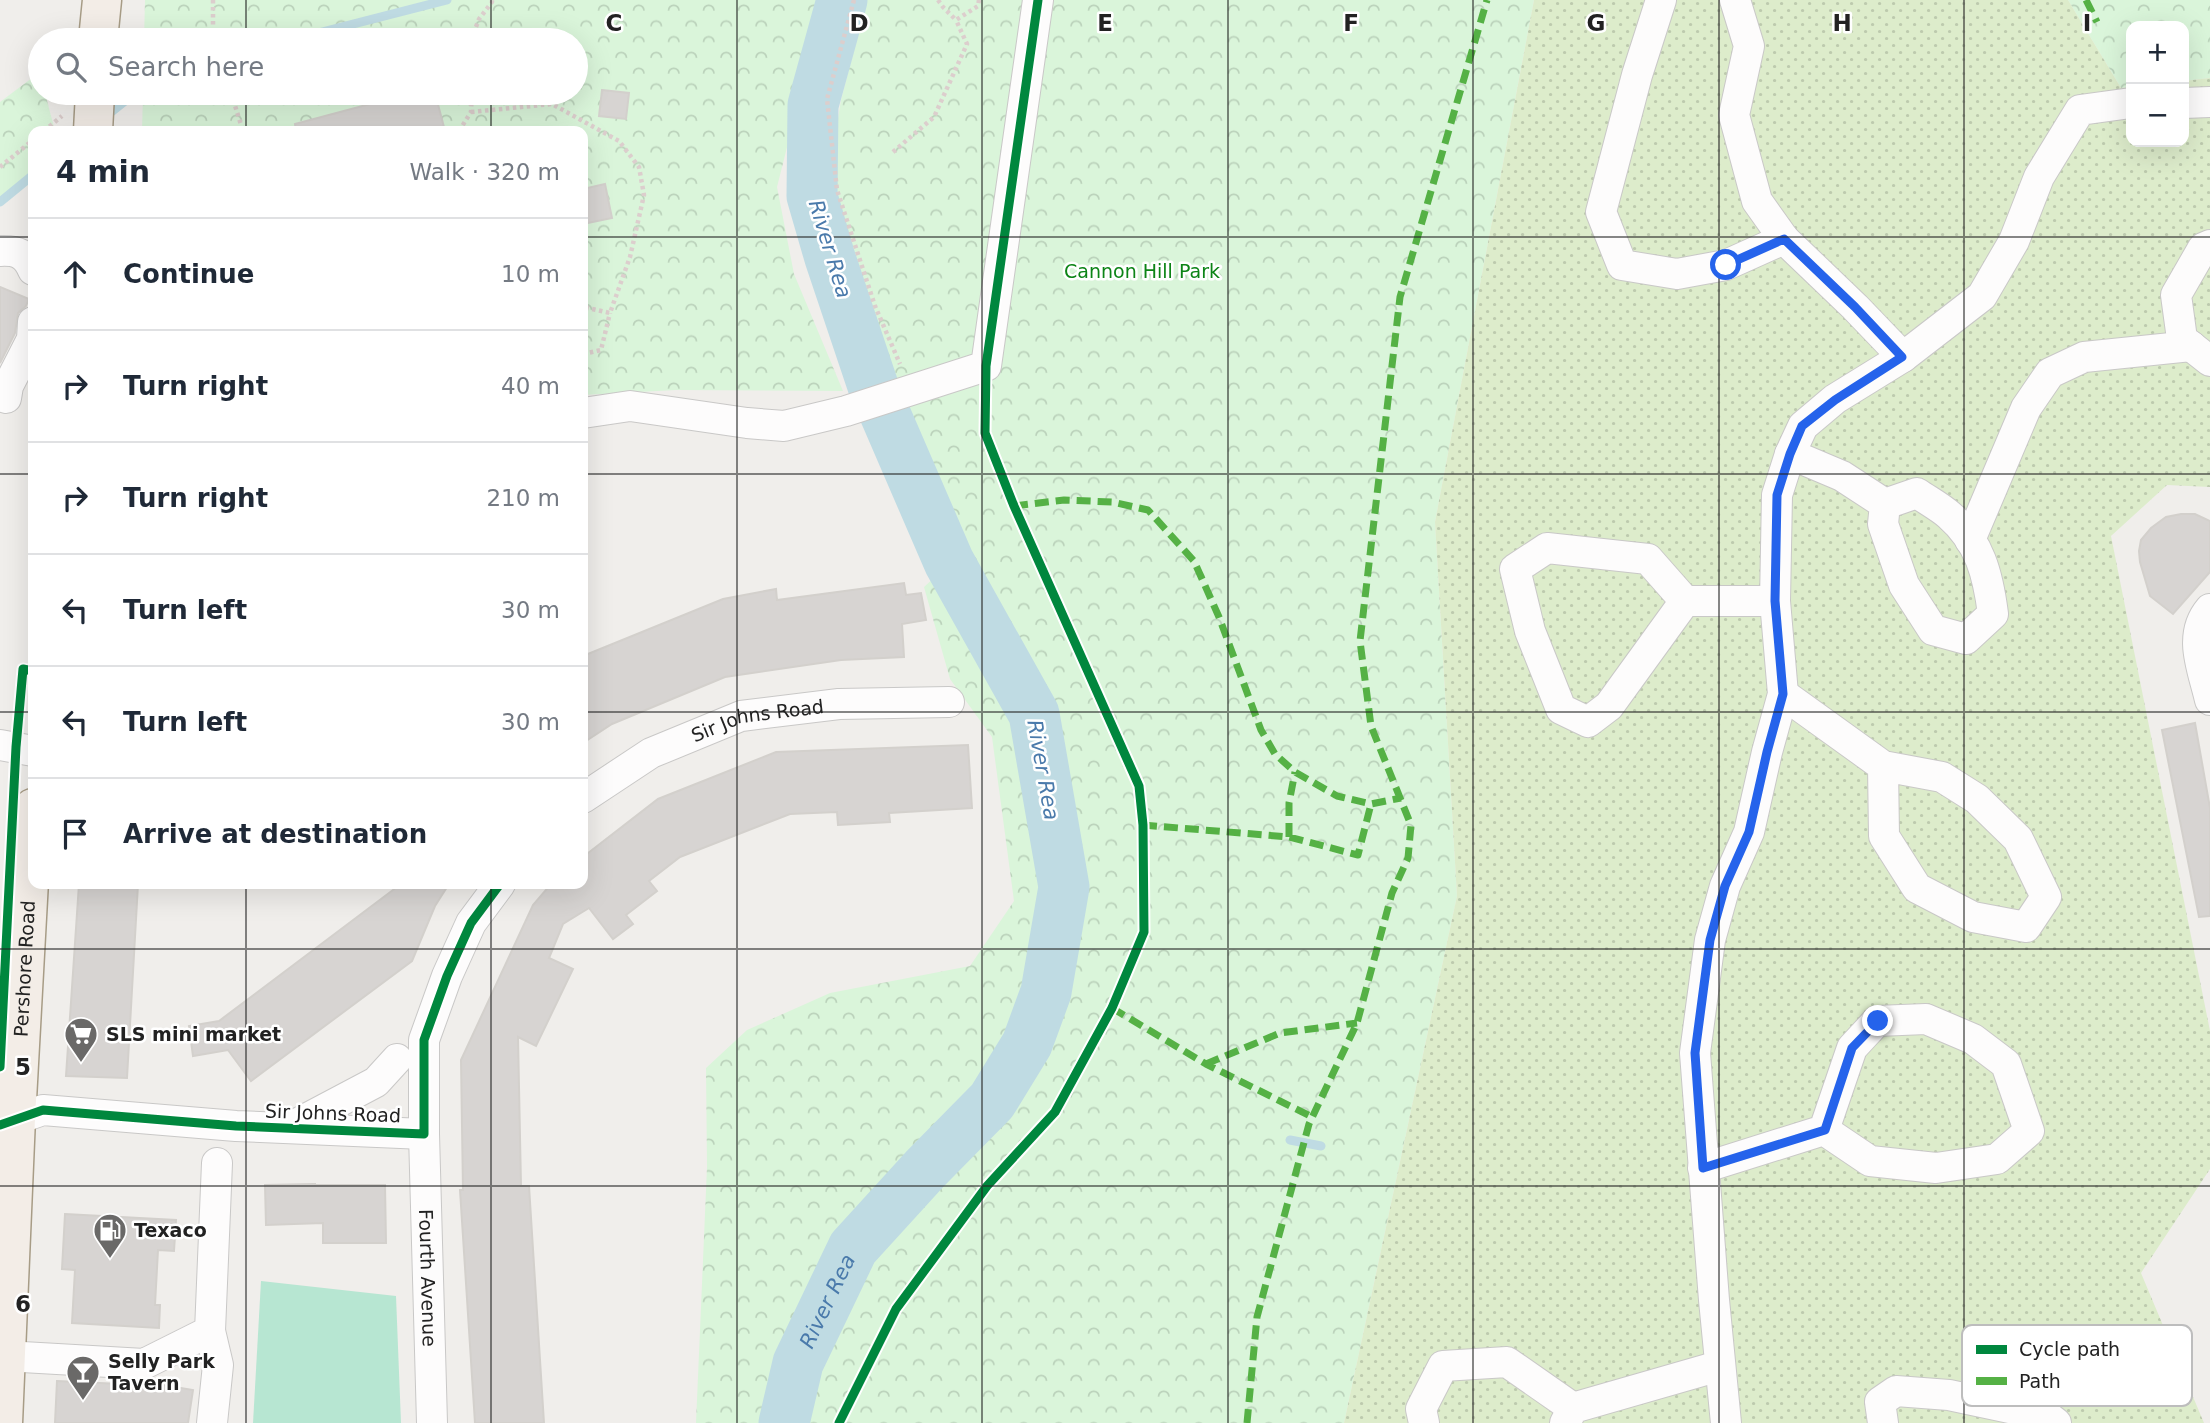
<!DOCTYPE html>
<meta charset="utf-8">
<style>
body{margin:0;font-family:"DejaVu Sans",sans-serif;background:#f2f2f3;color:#1f2937}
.controls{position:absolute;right:21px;top:21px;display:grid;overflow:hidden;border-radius:14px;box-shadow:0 7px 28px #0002}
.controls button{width:63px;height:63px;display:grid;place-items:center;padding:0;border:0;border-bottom:2px solid #e0e1e3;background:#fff;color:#1f2937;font:35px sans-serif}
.stop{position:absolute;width:21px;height:21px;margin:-16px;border:5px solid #2563eb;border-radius:50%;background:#fff}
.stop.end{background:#2563eb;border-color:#fff;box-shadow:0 2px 7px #0008}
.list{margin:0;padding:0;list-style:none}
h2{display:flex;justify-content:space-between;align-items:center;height:91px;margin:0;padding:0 28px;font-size:30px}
h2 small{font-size:23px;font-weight:400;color:#747a83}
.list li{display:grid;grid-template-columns:46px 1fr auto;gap:21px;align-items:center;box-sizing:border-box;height:112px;padding:0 28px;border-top:2px solid #e0e1e3}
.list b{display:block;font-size:26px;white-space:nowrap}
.list em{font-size:23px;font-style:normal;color:#747a83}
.icon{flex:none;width:38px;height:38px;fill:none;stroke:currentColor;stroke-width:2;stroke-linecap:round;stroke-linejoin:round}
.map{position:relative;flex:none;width:2210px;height:1423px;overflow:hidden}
.search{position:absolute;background:#fff;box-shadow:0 7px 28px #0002;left:28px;top:28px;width:560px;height:77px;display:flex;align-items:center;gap:18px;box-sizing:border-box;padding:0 24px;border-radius:38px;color:#747a83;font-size:26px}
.panel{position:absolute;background:#fff;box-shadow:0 7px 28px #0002;left:28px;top:126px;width:560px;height:763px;border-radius:14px}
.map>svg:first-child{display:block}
.park{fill:url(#park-crowns)}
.garden{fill:url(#garden-dots)}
.pitch{fill:#b7e6d2}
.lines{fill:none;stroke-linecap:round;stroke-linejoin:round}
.stream{stroke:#bfdbe3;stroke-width:9}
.river{stroke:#bfdbe3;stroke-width:51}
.building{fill:#d7d4d2;stroke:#d3d0cc;stroke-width:2}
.minor-casing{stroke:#c9c8c7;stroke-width:32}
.major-casing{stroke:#a79c86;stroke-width:41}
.path{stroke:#dccecd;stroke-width:4.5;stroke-dasharray:3.5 3.5;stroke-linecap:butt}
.minor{stroke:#fdfcfc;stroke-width:30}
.major{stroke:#f3ede7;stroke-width:38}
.quiet{stroke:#55b145;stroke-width:7;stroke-dasharray:14 7;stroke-linecap:butt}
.cycleway-casing{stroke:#fff;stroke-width:13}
.cycleway{stroke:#00873e;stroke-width:9}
.route{stroke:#2563eb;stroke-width:9}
.grid{fill:none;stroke:#222;stroke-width:2;stroke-opacity:0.55}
.labels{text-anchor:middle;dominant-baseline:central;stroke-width:5;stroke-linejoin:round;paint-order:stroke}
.park-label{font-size:19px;fill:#0c8416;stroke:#fff}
.street-label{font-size:19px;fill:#222;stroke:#fff}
.poi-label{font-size:19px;font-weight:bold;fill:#222;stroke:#fff;text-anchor:start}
.water-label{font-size:21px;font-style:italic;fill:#4a7aab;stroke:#fff}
.key{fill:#fff;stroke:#bdbdbd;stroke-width:2}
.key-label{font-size:19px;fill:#222}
.grid-label{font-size:23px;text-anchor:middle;font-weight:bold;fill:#222;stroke:#fff;stroke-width:5;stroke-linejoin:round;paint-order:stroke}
</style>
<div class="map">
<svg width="2210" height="1423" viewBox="0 0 2210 1423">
<defs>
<pattern id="park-crowns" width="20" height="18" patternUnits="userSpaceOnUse" patternTransform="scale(1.75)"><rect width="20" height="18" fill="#daf5da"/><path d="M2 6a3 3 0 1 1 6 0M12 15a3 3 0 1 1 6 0" fill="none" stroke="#bbd2bb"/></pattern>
<pattern id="garden-dots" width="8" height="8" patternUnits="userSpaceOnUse" patternTransform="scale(1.75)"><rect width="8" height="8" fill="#ddeccb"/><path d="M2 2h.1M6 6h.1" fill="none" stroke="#bdcaae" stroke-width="1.8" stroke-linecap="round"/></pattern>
</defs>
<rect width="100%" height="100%" fill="#f0eeeb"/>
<!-- park -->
<path class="park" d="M 145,0 L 824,0 L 777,187 L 794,274 L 843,391 L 676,390 L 583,395 L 583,131 L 142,131 L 143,93 L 576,93 L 576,40 L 144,40 Z
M 867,0 L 1534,0 L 1435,522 L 1457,896 L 1344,1423 L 696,1423 L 707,1167 L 706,1068 L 747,1030 L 830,993 L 970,966 L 1014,901 L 992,737 L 950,679 L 924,587 L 962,552 L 835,252 L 827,185 L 841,100 Z
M 2068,0 L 2210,0 L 2210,78 L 2184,81 L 2184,26 L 2131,26 L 2131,87 L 2121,88 Z
M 40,72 L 40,93 L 45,93 L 55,131 L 33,131 L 33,177 L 0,204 L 0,102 Z"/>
<!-- garden -->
<path class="garden" d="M 1534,0 L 2068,0 L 2121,88 L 2131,87 L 2131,142 L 2184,142 L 2184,81 L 2210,78 L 2210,487 L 2167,485 L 2111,536 L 2210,1031 L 2210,1169 L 2141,1273 L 2204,1423 L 1344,1423 L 1457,896 L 1435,522 Z"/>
<!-- pitch -->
<path class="pitch" d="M 261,1281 L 396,1296 L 401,1423 L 253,1423 Z"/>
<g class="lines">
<!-- stream -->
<path class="stream" d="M 291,40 L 447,0
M 105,117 L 135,93
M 0,202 L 33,175
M 1290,1140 L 1321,1146"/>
<!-- river -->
<path class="river" id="s1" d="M 784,1423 L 798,1363 L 853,1248 L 925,1169 L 992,1101 L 1027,1044 L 1046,992 L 1064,887 L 1034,714 L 949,562 L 873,386 L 830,258 L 812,196 L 813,105 L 842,0"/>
</g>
<!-- building -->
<path class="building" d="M 602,90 L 629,93 L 626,119 L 599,116 Z
M 383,93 L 435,93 L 445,131 L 296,131 L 295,124 L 385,100 Z
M 605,184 L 612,218 L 583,224 L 583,189 Z
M 0,287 L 29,299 L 26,306 L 18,313 L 15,333 L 0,363 Z
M 2181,514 L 2195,514 L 2210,521 L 2210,572 L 2173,614 L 2150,596 L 2140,562 L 2139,551 L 2141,540 L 2151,528 L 2166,517 Z
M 904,583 L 906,595 L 921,593 L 926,620 L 902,624 L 904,657 L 841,660 L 725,677 L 612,724 L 583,743 L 583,656 L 723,599 L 776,589 L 777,600 Z
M 2195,723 L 2210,808 L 2210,916 L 2199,917 L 2162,730 Z
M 968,745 L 972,808 L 889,813 L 890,822 L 838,825 L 837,812 L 790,814 L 680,857 L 649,881 L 657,891 L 626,915 L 633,924 L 613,939 L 589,908 L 563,924 L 549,958 L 573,969 L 536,1046 L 518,1037 L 521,1186 L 529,1186 L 544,1423 L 475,1423 L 460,1190 L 463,1190 L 461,1060 L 533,905 L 551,884 L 583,884 L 583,857 L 658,799 L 776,752 Z
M 79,884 L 138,884 L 127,1078 L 66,1076 Z
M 401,884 L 449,884 L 435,906 L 412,961 L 251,1081 L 228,1050 L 193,1056 L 189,1026 L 219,1021 Z
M 315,1184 L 315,1185 L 385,1185 L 386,1243 L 323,1243 L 323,1223 L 266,1225 L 265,1185 Z
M 65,1214 L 176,1220 L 174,1251 L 158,1250 L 155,1305 L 160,1305 L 159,1328 L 72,1323 L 75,1270 L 62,1269 Z
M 57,1381 L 163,1386 L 163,1385 L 193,1390 L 188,1423 L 55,1423 Z"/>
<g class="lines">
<defs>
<g id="minor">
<path d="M 1661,0 L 1637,75 L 1601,212 L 1622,265 L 1677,274 L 1726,265 L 1784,239"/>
<path d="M 1735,0 L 1749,46 L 1734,115 L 1757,201 L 1784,239 L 1855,307 L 1903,357"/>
<path d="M 2184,103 L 2210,102"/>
<path d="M 2210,245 L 2203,248 L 2176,295 L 2182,339 L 2210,361"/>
<path d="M 0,251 C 17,250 26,254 33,270"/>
<path d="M 6,398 L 8,386 L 32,339 L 33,322"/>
<path d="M 583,413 L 630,406 L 747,423 L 784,426 L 846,411 L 986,366 L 1038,0"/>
<path d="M 1790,454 L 1842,476 L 1885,504 L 1917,493 C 1927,500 1940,507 1949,515 C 1980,542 1988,575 1993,614 L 1966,639 L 1933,630 L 1904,585 L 1883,524 L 1885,504"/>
<path d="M 1970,540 L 2026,408 L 2050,373 L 2084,357 L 2191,346"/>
<path d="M 1685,601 L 1609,706 L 1588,722 L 1561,709 L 1530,631 L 1515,569 L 1547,548 L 1648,559 L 1685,601 L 1775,601"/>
<path d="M 2210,609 C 2187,636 2203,669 2210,700"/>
<path d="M 1783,694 L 1883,766 L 1942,777 L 1977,799 L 2018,839 L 2046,897 L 2026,927 L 1973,917 L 1917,888 L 1884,836 L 1883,766"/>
<path d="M 0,745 L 33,751"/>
<path id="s2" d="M 583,798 L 651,753 L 741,716 L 839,704 L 949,702"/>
<path d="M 0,1125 L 43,1110 L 236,1126 L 424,1134 L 424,1040 L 447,976 L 471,923 L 500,884"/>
<path d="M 289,1128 L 376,1082 L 397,1059"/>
<path id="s3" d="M 424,1134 L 432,1423"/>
<path d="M 1703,1168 L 1824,1130 L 1852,1048 L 1877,1021 L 1926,1019 L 1973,1039 L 2006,1064 L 2029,1131 L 1997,1159 L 1936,1168 L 1870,1161 L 1824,1130"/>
<path d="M 210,1331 L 218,1365 L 212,1423"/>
<path d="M 5,1356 L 144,1364 L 210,1331 L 217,1163"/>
<path d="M 1424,1423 L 1421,1409 L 1443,1366 L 1507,1362 L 1573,1408"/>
<path d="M 1565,1423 L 1573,1408 L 1719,1366"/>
<path d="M 1726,1423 L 1714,1300 L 1695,1053 L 1710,940 L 1725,886 L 1749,832 L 1767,752 L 1783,694 L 1775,601 L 1777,495 L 1790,454 L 1803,426 L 1835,399 L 1903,357 L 1982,296 L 2014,241 L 2039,177 L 2080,110 L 2131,103"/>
<path d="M 1883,1423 L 1880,1402 L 1896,1391 L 1949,1395 L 2047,1416 L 2056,1423"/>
</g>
<g id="major">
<path d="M 98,40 L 102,0"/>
<path d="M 93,131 L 95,93"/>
<path id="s4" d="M 3,1423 L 16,1118 L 33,808"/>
</g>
</defs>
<!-- minor casing -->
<use href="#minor" class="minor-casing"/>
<!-- major casing -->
<use href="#major" class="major-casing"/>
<!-- path -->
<path class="path" d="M 213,0 L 213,32 L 215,40
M 854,0 L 827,99 L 837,190 L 875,306 L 900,364
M 938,0 L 943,7 L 956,20 L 978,6 L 979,0
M 471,40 L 479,19 L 492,2 L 492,0
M 231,93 L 243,131
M 471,112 L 552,104 L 619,141 L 639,167 L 644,195 L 630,257 L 610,313 L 583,307
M 44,131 L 62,116
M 459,131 L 471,112 L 472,93
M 893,152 L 934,117 L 967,44 L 956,20
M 0,167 L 33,140
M 583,354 L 601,350 L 610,313"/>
<!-- minor -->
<use href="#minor" class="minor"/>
<!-- major -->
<use href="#major" class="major"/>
<!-- quiet -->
<path class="quiet" d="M 2086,0 L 2097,22
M 1014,506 L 1064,500 L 1112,502 L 1148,510 L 1194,561 L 1219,617 L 1261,730 L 1275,754 L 1295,772 L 1337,796 L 1371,804 L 1401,798
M 1143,825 L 1289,837 L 1358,855 L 1371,804
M 1289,837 L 1289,803 L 1295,772
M 1112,1008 L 1206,1064 L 1312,1117
M 1206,1064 L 1280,1033 L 1357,1023
M 1247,1423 L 1257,1317 L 1309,1124 L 1357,1023 L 1392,893 L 1408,858 L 1411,825 L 1371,726 L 1360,641 L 1400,297 L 1487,0"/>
<defs>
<path id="cycleway" d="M 0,1067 L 16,747 L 23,669 L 33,671
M 0,1125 L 43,1110 L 236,1126 L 424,1134 L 424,1040 L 447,976 L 471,923 L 500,884
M 839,1423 L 896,1309 L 987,1186 L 1055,1112 L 1112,1008 L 1144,932 L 1143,825 L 1139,786 L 1014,506 L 985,433 L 986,366 L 1038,0"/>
</defs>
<!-- cycleway casing -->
<use href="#cycleway" class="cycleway-casing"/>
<!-- cycleway -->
<use href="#cycleway" class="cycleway"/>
</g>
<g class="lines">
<!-- route -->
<path class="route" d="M 1726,265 L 1784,239 L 1855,307 L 1902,357 L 1835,400 L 1802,426 L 1790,454 L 1777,495 L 1775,601 L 1783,694 L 1767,752 L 1749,832 L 1725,886 L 1710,940 L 1695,1053 L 1703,1168 L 1825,1130 L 1852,1048 L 1878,1021"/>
</g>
<!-- grid -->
<path class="grid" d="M 246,0 L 246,40M 491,0 L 491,40M 737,0 L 737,1423M 982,0 L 982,1423M 1228,0 L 1228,1423M 1473,0 L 1473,1423M 1719,0 L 1719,1423M 1964,0 L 1964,1423M 246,93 L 246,131M 491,93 L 491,131M 0,237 L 33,237M 583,237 L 2210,237M 0,474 L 33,474M 583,474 L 2210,474M 0,712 L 33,712M 583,712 L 2210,712M 246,884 L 246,1423M 491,884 L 491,1423M 0,949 L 2210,949M 0,1186 L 2210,1186"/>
<!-- icons -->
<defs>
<symbol id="supermarket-pin" viewBox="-11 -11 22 30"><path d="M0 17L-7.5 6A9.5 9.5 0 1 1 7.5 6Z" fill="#6a6968" stroke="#fff"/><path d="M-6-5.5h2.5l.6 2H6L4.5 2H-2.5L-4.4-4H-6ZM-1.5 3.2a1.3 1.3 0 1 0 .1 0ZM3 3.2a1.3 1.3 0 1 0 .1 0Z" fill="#fff"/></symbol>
<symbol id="fuel-pin" viewBox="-11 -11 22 30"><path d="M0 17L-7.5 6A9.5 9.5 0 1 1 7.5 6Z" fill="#6a6968" stroke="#fff"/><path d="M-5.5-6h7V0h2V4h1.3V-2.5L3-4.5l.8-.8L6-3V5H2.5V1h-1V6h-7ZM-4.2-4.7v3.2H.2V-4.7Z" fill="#fff"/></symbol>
<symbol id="bar-pin" viewBox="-11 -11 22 30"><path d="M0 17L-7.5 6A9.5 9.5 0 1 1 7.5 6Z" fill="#6a6968" stroke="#fff"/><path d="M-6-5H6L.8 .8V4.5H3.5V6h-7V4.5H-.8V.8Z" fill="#fff"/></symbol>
</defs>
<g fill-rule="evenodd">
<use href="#supermarket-pin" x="62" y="1015" width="38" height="52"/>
<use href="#fuel-pin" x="91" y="1211" width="38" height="52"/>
<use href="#bar-pin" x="64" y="1353" width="38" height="52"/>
</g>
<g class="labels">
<!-- park labels -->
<g class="park-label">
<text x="1142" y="271">Cannon Hill Park</text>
</g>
<!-- street labels -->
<g class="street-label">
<text stroke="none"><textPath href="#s2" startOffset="194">Sir Johns Road</textPath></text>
<text stroke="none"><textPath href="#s4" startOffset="455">Pershore Road</textPath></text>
<text transform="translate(333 1113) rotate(2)">Sir Johns Road</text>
<text stroke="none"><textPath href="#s3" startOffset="144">Fourth Avenue</textPath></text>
</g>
<!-- poi labels -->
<g class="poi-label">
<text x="106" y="1034">SLS mini market</text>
<text x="134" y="1230">Texaco</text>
<text x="108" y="1361">Selly Park<tspan x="108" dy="22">Tavern</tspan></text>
</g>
<!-- water labels -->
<g class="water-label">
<text transform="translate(830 249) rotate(73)">River Rea</text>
<text transform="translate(1043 770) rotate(80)">River Rea</text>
<text stroke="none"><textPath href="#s1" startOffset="130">River Rea</textPath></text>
</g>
</g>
<!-- legend -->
<rect x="1962" y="1325" width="230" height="81" rx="10" class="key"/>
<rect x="1976" y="1345" width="31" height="9" fill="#00873e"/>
<rect x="1976" y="1377" width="31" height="8" fill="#55b145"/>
<g class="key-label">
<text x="2019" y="1356">Cycle path</text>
<text x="2019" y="1388">Path</text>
</g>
<g class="grid-label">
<text x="614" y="31">C</text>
<text x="859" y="31">D</text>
<text x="1105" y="31">E</text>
<text x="1351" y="31">F</text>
<text x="1596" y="31">G</text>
<text x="1842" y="31">H</text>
<text x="2087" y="31">I</text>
<text x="23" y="1075">5</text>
<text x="23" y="1312">6</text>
</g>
</svg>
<div class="controls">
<button>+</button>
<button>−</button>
</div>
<div class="stop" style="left:1726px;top:265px"></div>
<div class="stop end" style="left:1878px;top:1021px"></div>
<div class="search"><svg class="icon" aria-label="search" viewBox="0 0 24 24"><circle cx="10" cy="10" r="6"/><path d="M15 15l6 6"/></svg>Search here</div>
<section class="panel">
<h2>4 min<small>Walk · 320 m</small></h2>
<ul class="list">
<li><svg class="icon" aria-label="ahead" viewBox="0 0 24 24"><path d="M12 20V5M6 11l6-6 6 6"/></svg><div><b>Continue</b></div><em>10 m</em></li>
<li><svg class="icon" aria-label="right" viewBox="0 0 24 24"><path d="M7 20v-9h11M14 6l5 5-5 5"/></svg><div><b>Turn right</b></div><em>40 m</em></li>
<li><svg class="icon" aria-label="right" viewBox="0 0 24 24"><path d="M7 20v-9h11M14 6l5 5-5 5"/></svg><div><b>Turn right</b></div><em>210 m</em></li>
<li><svg class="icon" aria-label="left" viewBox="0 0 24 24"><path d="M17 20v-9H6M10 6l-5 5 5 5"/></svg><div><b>Turn left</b></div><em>30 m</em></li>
<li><svg class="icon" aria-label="left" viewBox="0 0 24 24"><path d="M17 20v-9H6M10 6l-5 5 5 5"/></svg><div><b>Turn left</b></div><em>30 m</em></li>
<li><svg class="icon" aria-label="arrive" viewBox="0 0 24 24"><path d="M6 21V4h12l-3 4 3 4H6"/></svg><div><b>Arrive at destination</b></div></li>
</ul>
</section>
</div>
